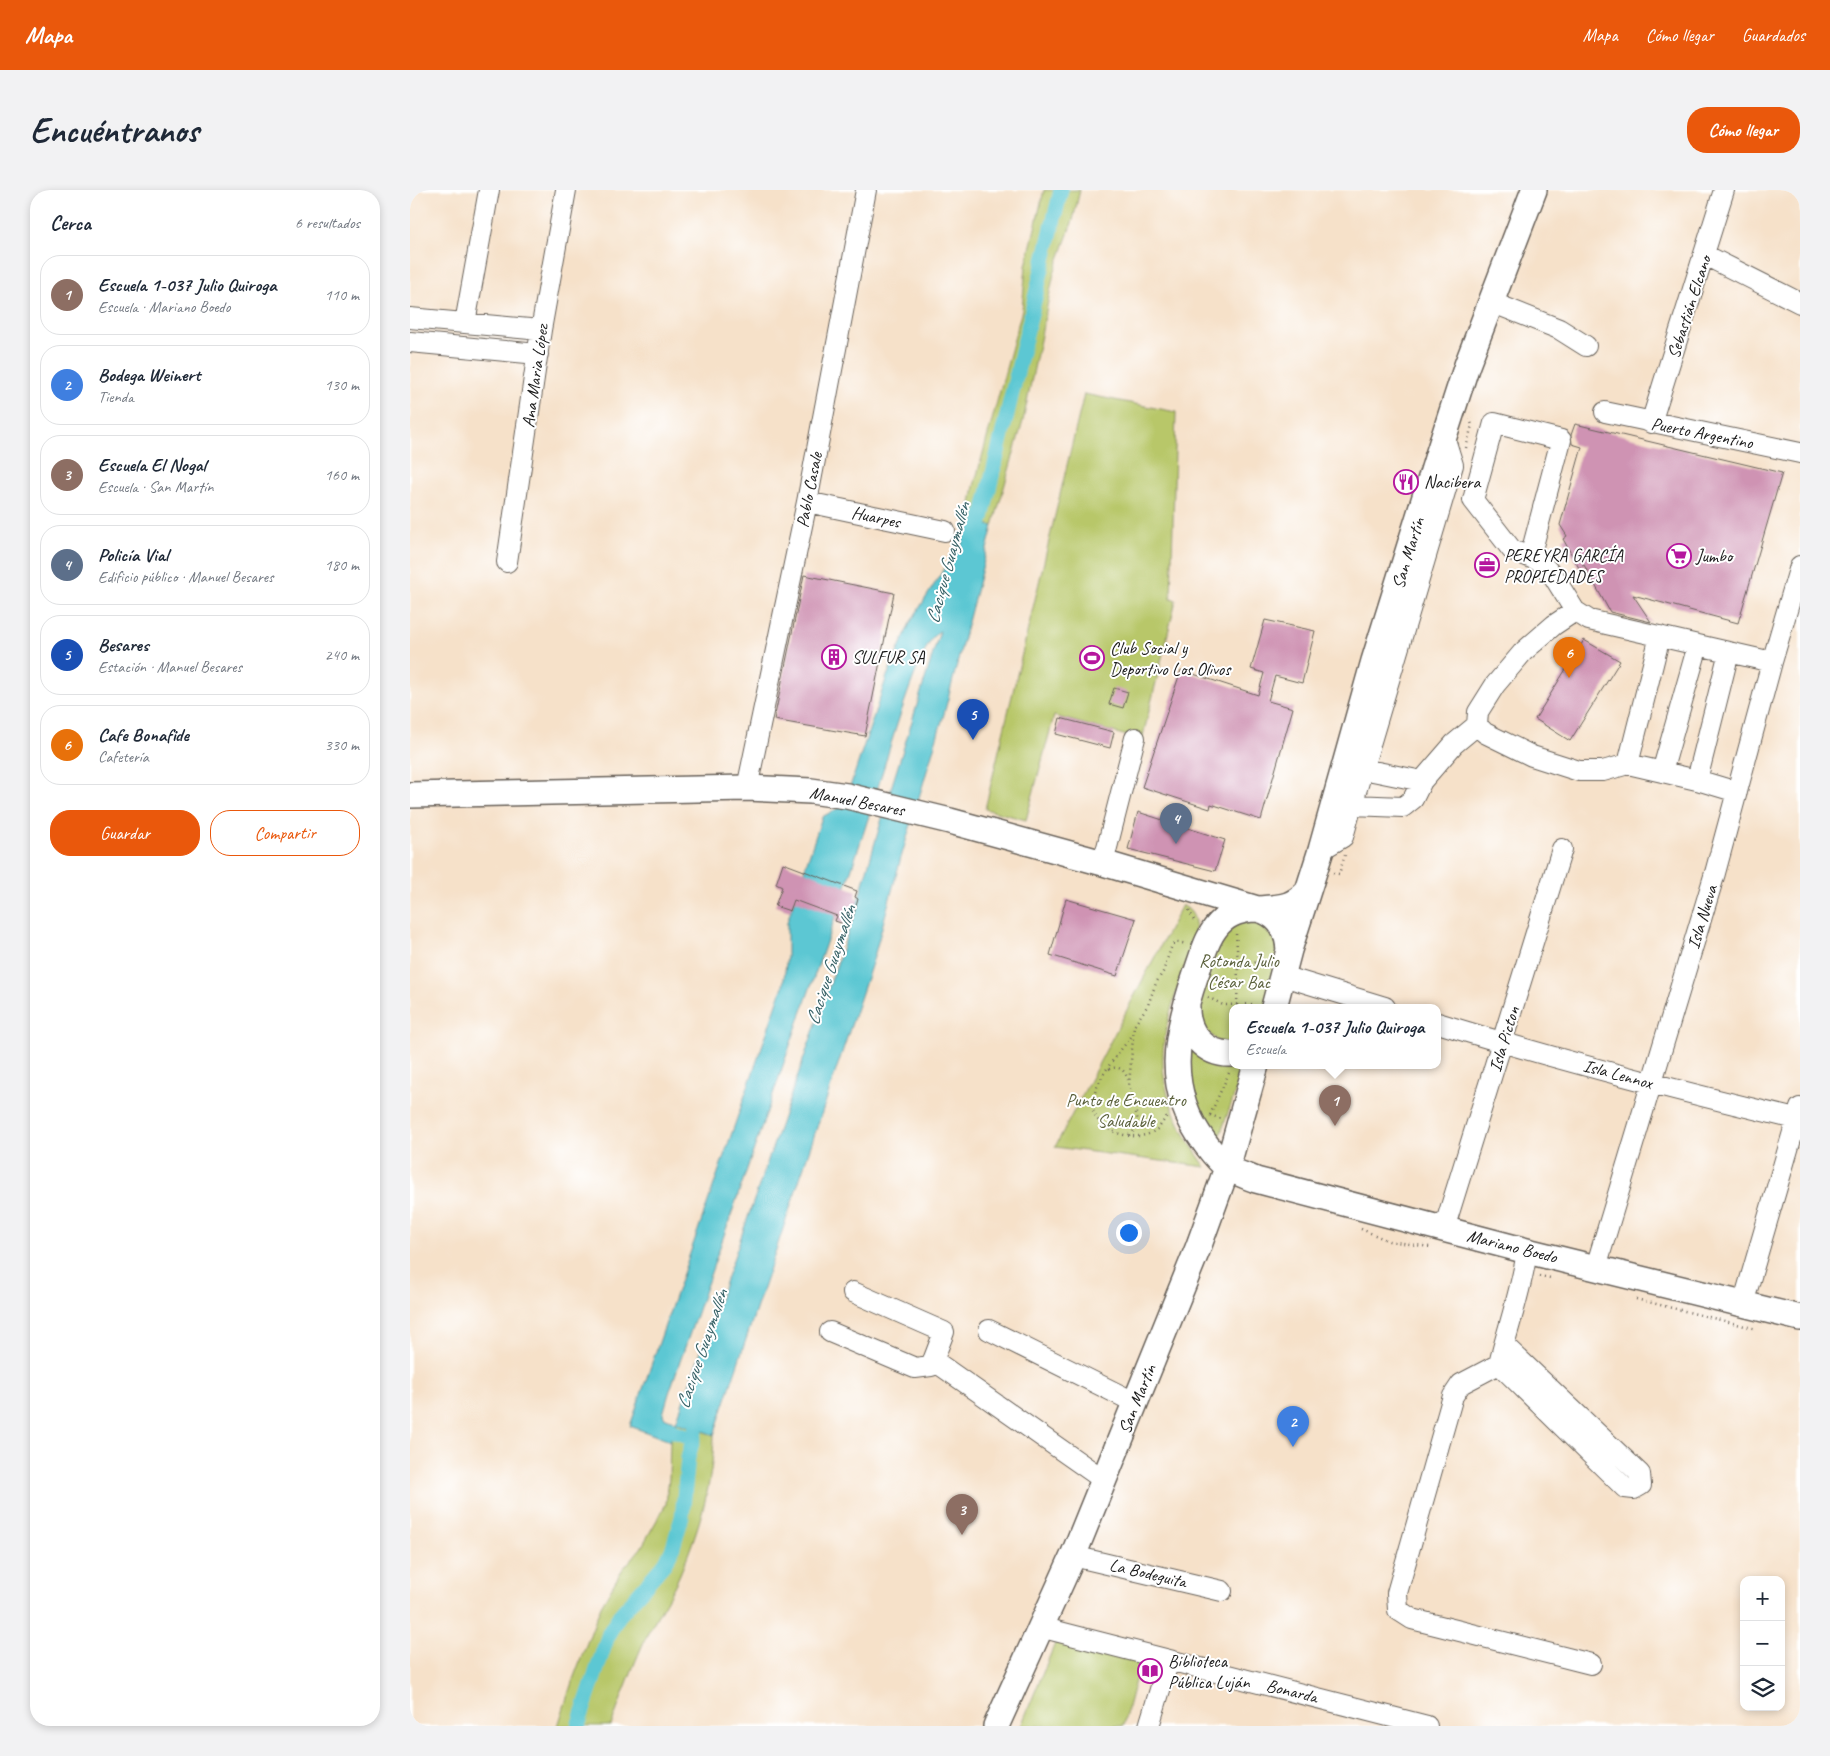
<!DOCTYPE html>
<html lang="es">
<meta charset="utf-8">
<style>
body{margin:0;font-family:Caveat,sans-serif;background:#f2f2f3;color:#1f2937}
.controls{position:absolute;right:15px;bottom:15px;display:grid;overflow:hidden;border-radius:10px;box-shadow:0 2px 8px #0003}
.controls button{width:45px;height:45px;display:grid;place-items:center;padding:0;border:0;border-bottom:1px solid #e0e1e3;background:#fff;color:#1f2937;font:25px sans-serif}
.you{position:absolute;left:718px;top:1042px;width:18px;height:18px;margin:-12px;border:4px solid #fff;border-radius:50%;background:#1a73e8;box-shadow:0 0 0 8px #1a73e833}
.badge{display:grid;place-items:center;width:32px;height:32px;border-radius:50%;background:#ea580c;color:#fff;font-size:16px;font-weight:700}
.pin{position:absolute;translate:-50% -41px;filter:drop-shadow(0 1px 2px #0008)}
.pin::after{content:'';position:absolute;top:26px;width:18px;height:15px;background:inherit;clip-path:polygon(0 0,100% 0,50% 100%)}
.popup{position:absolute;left:819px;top:814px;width:212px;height:65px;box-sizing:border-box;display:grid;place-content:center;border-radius:10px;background:#fff;filter:drop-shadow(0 1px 4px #0005);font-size:16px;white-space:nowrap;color:#747a83}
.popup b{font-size:19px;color:#1f2937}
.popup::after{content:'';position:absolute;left:50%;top:100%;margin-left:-10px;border:10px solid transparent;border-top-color:#fff}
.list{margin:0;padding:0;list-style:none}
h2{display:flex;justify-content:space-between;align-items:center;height:65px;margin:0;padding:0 20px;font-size:21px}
h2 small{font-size:16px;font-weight:400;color:#747a83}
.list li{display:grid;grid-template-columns:32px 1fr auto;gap:15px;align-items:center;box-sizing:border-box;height:80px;margin:0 10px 10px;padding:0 10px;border:1px solid #e0e1e3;border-radius:20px}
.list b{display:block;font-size:19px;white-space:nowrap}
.list p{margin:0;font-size:16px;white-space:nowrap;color:#747a83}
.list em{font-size:16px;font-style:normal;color:#747a83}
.actions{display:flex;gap:10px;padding:15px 20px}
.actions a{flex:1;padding:11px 0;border:1px solid #ea580c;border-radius:20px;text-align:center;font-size:18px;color:#ea580c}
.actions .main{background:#ea580c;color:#fff}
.icon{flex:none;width:28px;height:28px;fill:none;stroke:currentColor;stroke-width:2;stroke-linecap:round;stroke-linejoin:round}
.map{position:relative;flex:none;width:1390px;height:1536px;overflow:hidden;border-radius:20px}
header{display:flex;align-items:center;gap:30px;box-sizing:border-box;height:70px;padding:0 25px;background:#ea580c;color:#fff}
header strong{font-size:24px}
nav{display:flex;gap:28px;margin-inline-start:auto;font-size:18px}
.intro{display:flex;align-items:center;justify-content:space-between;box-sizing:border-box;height:120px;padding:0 30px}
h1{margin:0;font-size:35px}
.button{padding:12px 22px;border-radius:20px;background:#ea580c;color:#fff;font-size:18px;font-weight:700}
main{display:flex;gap:30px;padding:0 30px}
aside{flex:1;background:#fff;border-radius:20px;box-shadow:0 2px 8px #0003}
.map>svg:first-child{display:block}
.green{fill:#b8c769;stroke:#6a7242}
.water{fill:#5bc7d3;stroke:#3c7278;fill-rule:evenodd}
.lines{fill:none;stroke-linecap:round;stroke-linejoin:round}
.canal{stroke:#5bc7d3;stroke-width:15}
.building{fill:#cf93b3}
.minor-casing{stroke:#686159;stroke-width:22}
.major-casing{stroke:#686159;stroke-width:28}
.path{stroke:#686159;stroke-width:2.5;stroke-dasharray:1 4;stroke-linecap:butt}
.minor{stroke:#fff;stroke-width:20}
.major{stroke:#fff;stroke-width:25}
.labels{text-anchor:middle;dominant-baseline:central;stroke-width:4;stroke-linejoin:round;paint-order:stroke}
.street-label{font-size:18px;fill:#1c1c1c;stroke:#fff}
.poi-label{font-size:18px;fill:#1c1c1c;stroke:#fff;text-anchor:start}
.park-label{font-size:18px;fill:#5a603b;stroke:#fff}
.water-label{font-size:19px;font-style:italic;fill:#356065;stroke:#fff}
</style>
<header>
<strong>Mapa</strong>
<nav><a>Mapa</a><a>Cómo llegar</a><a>Guardados</a></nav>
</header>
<div class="intro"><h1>Encuéntranos</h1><a class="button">Cómo llegar</a></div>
<main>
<aside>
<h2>Cerca<small>6 resultados</small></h2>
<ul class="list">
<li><span class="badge" style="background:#8d6e63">1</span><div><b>Escuela 1-037 Julio Quiroga</b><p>Escuela · Mariano Boedo</p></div><em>110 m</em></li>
<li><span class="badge" style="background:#3f7fe0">2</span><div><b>Bodega Weinert</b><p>Tienda</p></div><em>130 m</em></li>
<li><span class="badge" style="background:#8d6e63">3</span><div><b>Escuela El Nogal</b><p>Escuela · San Martín</p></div><em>160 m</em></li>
<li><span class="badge" style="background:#5c6f8a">4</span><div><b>Policía Vial</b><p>Edificio público · Manuel Besares</p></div><em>180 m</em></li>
<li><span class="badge" style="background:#1a4fb4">5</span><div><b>Besares</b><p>Estación · Manuel Besares</p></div><em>240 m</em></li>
<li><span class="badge" style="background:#e8710a">6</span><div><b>Cafe Bonafide</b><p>Cafetería</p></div><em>330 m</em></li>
</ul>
<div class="actions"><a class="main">Guardar</a><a>Compartir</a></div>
</aside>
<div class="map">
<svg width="1390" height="1536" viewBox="0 0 1390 1536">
<rect width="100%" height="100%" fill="#fff"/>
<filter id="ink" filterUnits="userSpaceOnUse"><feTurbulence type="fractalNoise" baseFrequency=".02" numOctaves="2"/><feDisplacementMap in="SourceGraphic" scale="10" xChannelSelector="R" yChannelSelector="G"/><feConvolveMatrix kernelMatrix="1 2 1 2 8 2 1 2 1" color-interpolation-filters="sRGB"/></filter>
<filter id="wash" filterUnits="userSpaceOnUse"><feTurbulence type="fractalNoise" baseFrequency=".0096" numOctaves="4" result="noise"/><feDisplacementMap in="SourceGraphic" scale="20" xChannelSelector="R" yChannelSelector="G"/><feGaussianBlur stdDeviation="1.12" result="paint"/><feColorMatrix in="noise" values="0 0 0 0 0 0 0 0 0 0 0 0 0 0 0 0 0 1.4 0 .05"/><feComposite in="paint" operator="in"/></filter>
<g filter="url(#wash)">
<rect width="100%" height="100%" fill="#f6e1c9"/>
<!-- green -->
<path class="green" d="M 634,0 L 670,0 L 663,30 L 644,83 L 613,231 L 583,336 L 558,331 L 564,296 L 612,120 L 616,76 Z
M 674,204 L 766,222 L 761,408 L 766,410 L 732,550 L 644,526 L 616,630 L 575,619 Z
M 772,715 C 779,719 784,724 785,732 C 787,745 780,760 776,773 C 766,805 752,838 753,873 C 754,911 774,947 796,977 L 645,957 Z
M 851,731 L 863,741 L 869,762 L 856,817 L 822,817 L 822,854 L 807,851 L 786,830 L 794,774 L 823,733 Z
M 774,855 L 822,875 L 835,875 L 808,951 L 786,927 Z
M 266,1232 L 304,1245 C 303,1293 289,1340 270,1384 C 262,1403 249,1422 239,1441 C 224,1472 213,1504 201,1536 L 148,1536 L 162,1492 L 191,1416 L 212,1380 L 231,1358 L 256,1314 L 259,1288 L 260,1251 Z
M 646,1451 L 730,1472 L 713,1536 L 611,1536 Z"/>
<!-- water -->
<path class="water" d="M 558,331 L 583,336 L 534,524 L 490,671 L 464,767 L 304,1245 L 266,1232 L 260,1251 L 220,1236 L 373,796 L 377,766 L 377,732 L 412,627 L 434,615 L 477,486 L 500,433 L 539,371 L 551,357 ZM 530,441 L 478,608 L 442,731 L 266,1232 L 254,1227 L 253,1224 L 259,1203 C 301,1083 343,962 385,841 C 412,764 440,687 464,610 C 473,582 509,449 530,441 Z"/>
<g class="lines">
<!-- canal -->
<path class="canal" d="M 566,353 L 651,0
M 244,1234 L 283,1248
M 168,1536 L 199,1443 L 209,1426 L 255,1373 L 262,1360 L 272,1327 L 278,1268 L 291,1220"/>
</g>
<g id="blocks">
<!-- building -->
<path class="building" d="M 1165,234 L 1372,283 L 1328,433 L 1223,405 L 1241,432 L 1200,422 L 1174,375 L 1169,378 L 1153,349 L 1157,346 L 1150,335 L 1172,257 L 1162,254 L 1161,245 Z
M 394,385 L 484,403 L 455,546 L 364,530 Z
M 855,430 L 905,441 L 892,493 L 865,486 L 858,511 L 883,518 L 851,630 L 801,614 L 800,619 L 732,597 L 771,480 L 848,505 L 854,483 L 841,479 Z
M 1174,450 L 1210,471 L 1160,551 L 1125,529 Z
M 704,498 L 718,502 L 713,518 L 699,514 Z
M 650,528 L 704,542 L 700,558 L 646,544 Z
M 728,622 L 815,650 L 805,681 L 718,659 Z
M 373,673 L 447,701 L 445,707 L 448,709 L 442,731 L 437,735 L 425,731 L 427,726 L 384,710 L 380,721 L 365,716 L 372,697 L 366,694 Z
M 656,709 L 726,729 L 707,786 L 640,765 Z"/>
</g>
</g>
<g filter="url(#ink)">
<use href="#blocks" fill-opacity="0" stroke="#686159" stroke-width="1"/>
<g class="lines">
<defs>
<path id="minor" d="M 1295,65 L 1390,113
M 1081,112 L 1149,139 L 1176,156
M 0,128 L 131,140
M 55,133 L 79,0
M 0,152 L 128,164
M 1195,222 L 1390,263
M 1241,233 L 1314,0
M 397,312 L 535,341
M 1120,367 L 1151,250 L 1084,233 L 1063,310 L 1102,360 L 1129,371 L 1144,387 L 1165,421 L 1179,430 L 1362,472
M 97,372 L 131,140 L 156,0
M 1165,421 L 1144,435 L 1113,462 L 1085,495 L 1068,522 L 1067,535 L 1075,543 L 1122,566 L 1169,581 L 1193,581 L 1218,574 L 1287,590 L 1327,602
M 1218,574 L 1250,446
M 953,579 L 1012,591
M 1252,582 L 1288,455
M 1287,590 L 1319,462
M 337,598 L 397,312 L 456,0
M 942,615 L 993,617 L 1003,609 L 1012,591 L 1044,554 L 1067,535
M 911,660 L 933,647 L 942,615 L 1043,275 L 1034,246
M 693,673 L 725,548
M 873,786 L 975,817
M 1028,833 C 1147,870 1268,901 1390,930
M 1034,1039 L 1152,659
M 1117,1061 C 1112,1098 1098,1137 1089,1174 L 1051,1194 L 1043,1206 L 987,1403 L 988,1420 L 1002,1429 L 1181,1474
M 1186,1077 L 1305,683 L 1362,472 L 1390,376
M 1333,1114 L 1390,918
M 579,1140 L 726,1213
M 420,1142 L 505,1178 L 521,1176 L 534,1142 L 443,1102
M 523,1170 L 694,1290
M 1089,1174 L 1215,1298 L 1224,1299 L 1231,1295 L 1230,1284 L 1094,1155
M 663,1366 L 812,1401
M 630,1437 L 1017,1536
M 739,1536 L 759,1470"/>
<path id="major" d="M 0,605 L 337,598 L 401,601 L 437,606 L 540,631 L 693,673 L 854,721 C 871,728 878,742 879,760
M 897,702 C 892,707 886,712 878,715 C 856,722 832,714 813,730 C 797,743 792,768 785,787 C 765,846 754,899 795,953 C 801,961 809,972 818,978 C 826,983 837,986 846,990 L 1117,1061 L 1390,1128
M 777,817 C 776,843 795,865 822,864
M 864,817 L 879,760 L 911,660 L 964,471 L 1028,265 L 1057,175 L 1124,0
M 586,1536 L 663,1366 L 788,1058 L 817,978 L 846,875"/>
</defs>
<!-- minor casing -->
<use href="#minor" class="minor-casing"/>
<!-- major casing -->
<use href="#major" class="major-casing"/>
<!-- path -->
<path class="path" d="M 1056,258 L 1062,235 L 1060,229
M 923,683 L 929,684 L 935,665
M 779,720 L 785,732
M 826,744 L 828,773 L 827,817
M 811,766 L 828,773 L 857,772
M 798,807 L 813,815 L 846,814
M 721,847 C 707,865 688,886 683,910 C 678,939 722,954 743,942 C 750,939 753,930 758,925
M 699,879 C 709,875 715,880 718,890
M 725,915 C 735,919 744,918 753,911
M 800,925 L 812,929
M 800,925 L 819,883
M 719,945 L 726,939 L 728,931 L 719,895 L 724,836 L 738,815 L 746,793 L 753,782 L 762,755 L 768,752 L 777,754
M 951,1039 L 979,1051 L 1020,1057
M 1129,1086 L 1141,1088
M 1226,1109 L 1347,1139"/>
<!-- minor -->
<use href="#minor" class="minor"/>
<!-- major -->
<use href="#major" class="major"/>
</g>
</g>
<!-- icons -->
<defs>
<symbol id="restaurant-ring" viewBox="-11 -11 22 22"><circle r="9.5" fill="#fff" stroke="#b5179e" stroke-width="1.5"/><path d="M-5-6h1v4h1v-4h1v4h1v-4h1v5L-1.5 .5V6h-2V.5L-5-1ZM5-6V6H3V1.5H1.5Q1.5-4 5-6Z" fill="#b5179e"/></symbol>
<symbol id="supermarket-ring" viewBox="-11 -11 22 22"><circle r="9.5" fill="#fff" stroke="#b5179e" stroke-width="1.5"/><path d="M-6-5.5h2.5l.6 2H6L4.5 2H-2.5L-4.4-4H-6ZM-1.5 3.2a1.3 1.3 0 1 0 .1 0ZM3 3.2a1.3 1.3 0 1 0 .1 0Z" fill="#b5179e"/></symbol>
<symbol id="office-ring" viewBox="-11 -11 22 22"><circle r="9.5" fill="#fff" stroke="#b5179e" stroke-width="1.5"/><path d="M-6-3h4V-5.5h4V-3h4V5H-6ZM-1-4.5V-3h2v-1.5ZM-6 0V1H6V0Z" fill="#b5179e"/></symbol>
<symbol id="building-ring" viewBox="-11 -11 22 22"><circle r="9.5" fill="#fff" stroke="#b5179e" stroke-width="1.5"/><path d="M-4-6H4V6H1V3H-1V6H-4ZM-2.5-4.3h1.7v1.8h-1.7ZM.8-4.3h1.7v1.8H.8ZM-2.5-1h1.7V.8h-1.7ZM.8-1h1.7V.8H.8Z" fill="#b5179e"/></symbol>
<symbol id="stadium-ring" viewBox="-11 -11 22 22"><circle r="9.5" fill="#fff" stroke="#b5179e" stroke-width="1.5"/><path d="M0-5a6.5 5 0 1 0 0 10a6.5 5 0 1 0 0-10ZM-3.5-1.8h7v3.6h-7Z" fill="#b5179e"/></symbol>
<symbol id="library-ring" viewBox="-11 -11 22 22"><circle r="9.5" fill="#fff" stroke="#b5179e" stroke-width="1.5"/><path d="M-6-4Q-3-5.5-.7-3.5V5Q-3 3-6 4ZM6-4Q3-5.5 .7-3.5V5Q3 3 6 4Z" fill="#b5179e"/></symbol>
</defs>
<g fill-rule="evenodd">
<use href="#restaurant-ring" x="982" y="278" width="28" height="28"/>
<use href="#supermarket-ring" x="1255" y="352" width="28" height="28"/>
<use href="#office-ring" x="1063" y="361" width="28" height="28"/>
<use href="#building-ring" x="410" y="453" width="28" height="28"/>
<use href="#stadium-ring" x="668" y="454" width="28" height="28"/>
<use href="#library-ring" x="726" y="1467" width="28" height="28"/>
</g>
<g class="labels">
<!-- street labels -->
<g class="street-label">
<text transform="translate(1279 117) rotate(-72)">Sebastián Elcano</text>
<text transform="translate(125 186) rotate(-82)">Ana Maria López</text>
<text transform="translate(1292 243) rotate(11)">Puerto Argentino</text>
<text transform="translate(399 300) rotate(-79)">Pablo Casale</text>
<text transform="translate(466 327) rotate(12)">Huarpes</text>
<text transform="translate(998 363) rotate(-73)">San Martín</text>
<text transform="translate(447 611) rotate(11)">Manuel Besares</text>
<text transform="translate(1292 727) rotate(-73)">Isla Nueva</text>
<text transform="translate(1094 849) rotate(-73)">Isla Picton</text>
<text transform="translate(1208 884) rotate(15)">Isla Lennox</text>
<text transform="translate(1102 1056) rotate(14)">Mariano Boedo</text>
<text transform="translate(727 1209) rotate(-68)">San Martín</text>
<text transform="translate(738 1383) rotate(13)">La Bodeguita</text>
<text transform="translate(882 1501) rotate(14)">Bonarda</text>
</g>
<!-- poi labels -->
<g class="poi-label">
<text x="1014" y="292">Nacibera</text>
<text x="1094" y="365">PEREYRA GARCÍA<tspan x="1094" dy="21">PROPIEDADES</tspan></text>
<text x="1286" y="366">Jumbo</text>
<text x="700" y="458">Club Social y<tspan x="700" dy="21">Deportivo Los Olivos</tspan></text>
<text x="442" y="467">SULFUR SA</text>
<text x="758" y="1471">Biblioteca<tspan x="758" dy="21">Pública Luján</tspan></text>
</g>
<!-- park labels -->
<g class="park-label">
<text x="829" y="771">Rotonda Julio<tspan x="829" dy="21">César Bac</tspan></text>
<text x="716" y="910">Punto de Encuentro<tspan x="716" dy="21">Saludable</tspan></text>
</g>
<!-- water labels -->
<g class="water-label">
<text transform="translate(538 373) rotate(-75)">Cacique Guaymallén</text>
<text transform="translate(421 775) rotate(-72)">Cacique Guaymallén</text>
<text transform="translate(292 1159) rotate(-71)">Cacique Guaymallén</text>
</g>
</g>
</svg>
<div class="controls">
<button>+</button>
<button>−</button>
<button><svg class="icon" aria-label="layers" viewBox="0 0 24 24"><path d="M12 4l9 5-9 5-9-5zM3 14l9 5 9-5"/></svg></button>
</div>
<div class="you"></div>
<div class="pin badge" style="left:925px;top:936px;background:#8d6e63">1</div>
<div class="popup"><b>Escuela 1-037 Julio Quiroga</b>Escuela</div>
<div class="pin badge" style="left:883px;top:1257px;background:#3f7fe0">2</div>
<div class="pin badge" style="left:552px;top:1345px;background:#8d6e63">3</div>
<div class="pin badge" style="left:766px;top:654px;background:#5c6f8a">4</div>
<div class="pin badge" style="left:563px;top:550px;background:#1a4fb4">5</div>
<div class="pin badge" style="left:1159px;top:488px;background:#e8710a">6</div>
</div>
</main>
